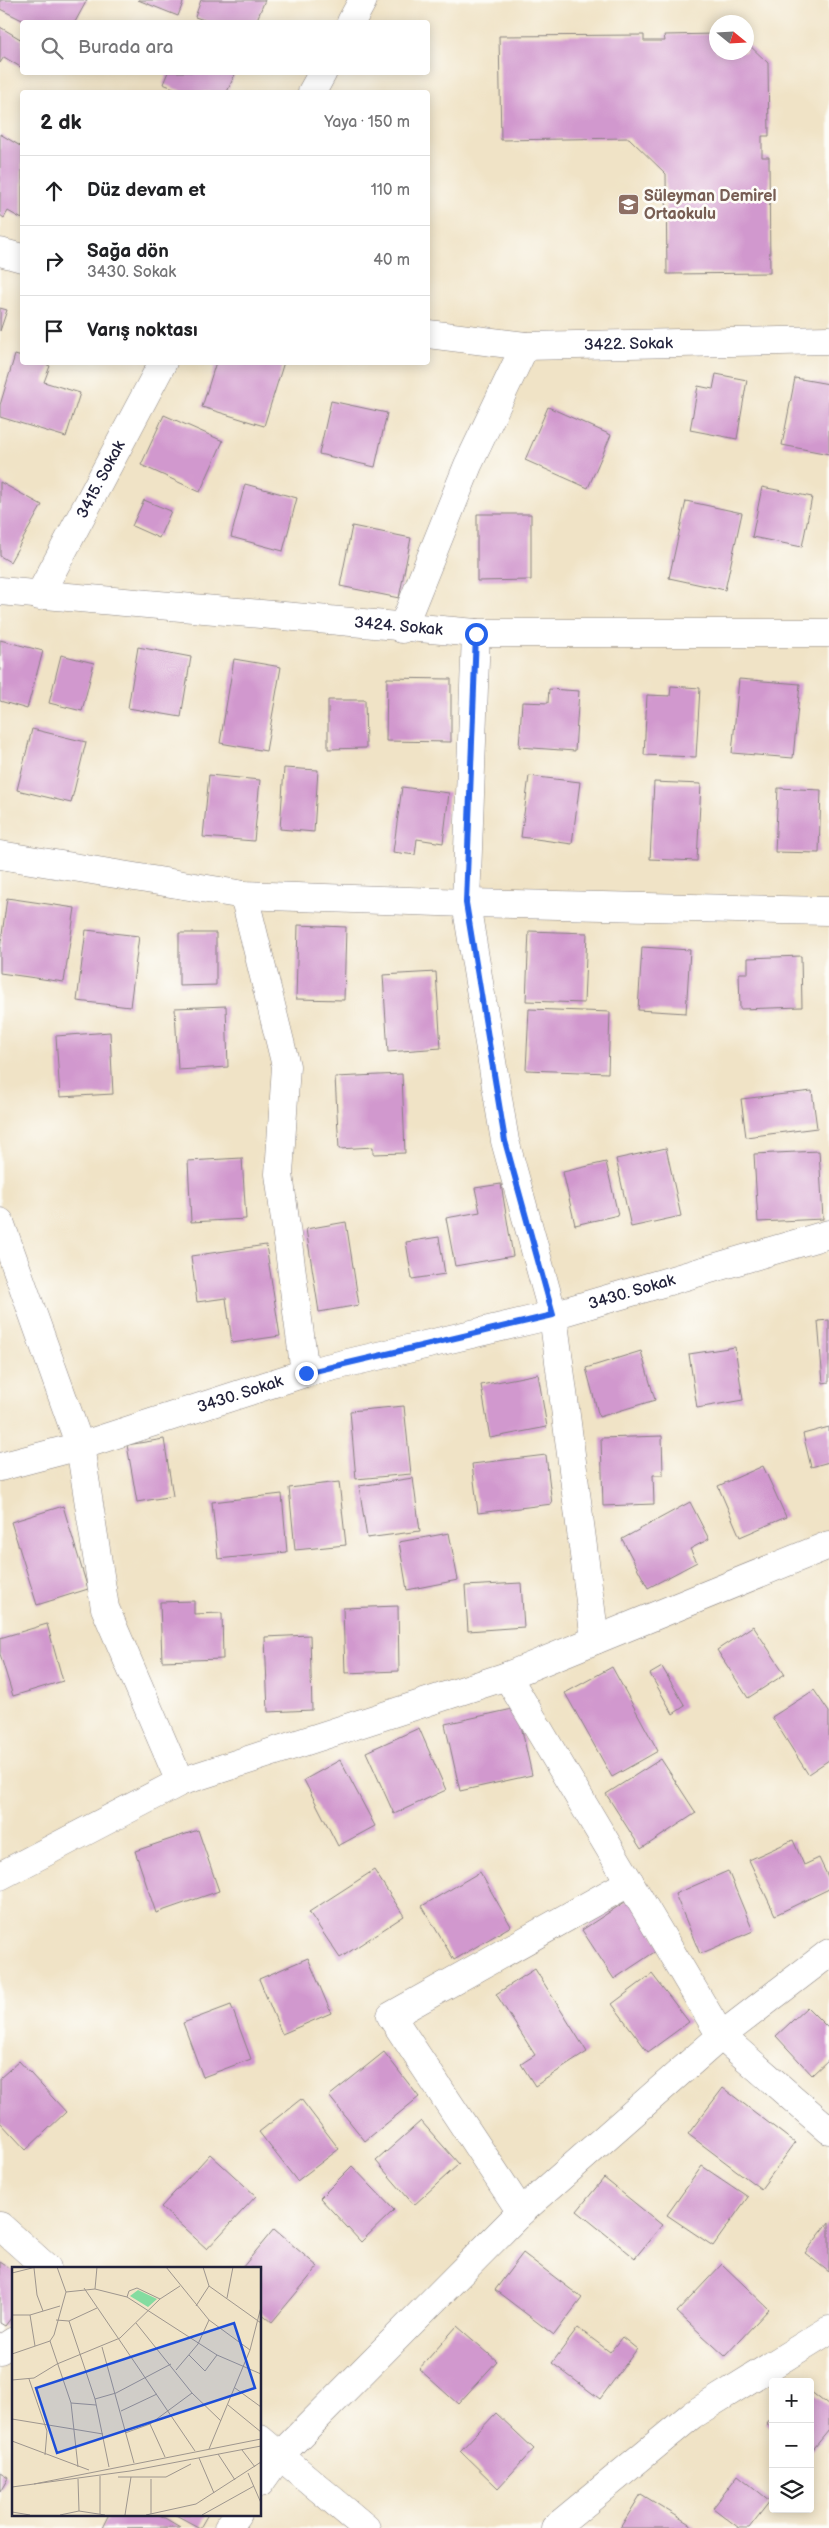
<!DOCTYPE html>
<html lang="tr">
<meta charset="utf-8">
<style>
body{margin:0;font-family:"Balsamiq Sans",sans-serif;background:#f2f2f2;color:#202124}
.controls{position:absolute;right:15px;bottom:15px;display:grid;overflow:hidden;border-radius:5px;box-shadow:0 2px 12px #0003}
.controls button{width:45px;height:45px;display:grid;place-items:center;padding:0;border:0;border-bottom:1px solid #e0e0e0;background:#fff;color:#202124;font:25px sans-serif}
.compass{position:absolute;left:709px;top:15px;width:45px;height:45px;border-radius:50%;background:#fff;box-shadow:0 2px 12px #0003;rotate:108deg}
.stop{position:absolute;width:15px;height:15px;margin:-11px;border:4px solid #2563eb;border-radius:50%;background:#fff}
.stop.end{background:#2563eb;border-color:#fff;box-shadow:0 1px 5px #0008}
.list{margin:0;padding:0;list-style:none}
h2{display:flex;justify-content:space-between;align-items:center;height:65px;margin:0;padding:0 20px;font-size:21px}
h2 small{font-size:16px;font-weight:400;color:#757577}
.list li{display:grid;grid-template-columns:32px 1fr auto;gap:15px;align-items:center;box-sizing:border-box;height:70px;padding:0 20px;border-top:1px solid #e0e0e0}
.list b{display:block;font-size:19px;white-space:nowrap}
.list p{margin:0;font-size:16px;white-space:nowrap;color:#757577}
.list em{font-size:16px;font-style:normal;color:#757577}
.icon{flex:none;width:28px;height:28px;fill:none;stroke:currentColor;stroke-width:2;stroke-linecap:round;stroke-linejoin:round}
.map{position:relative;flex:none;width:829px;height:2528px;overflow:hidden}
.search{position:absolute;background:#fff;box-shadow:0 2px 12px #0003;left:20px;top:20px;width:410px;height:55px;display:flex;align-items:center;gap:12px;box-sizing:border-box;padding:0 18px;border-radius:5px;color:#757577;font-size:19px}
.panel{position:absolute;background:#fff;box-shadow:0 2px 12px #0003;left:20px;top:90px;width:410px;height:275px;border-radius:5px}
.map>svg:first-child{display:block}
.building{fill:#d198ce}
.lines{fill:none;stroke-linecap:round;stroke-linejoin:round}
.street-casing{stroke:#898280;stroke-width:29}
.street{stroke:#fff;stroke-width:28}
.route{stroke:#2563eb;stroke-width:6}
.labels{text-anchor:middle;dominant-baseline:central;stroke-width:5;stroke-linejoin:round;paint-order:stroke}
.education-label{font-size:16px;font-weight:bold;fill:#785e54;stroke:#fdfcf7;text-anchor:start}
.street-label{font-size:16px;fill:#22223b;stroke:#fdfcf7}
.inset-road{fill:none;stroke:#9e968e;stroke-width:1}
.view{fill:#1d4ed8;fill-opacity:0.15;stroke:#1d4ed8;stroke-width:2.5}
.inset-edge{fill:none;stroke:#22223b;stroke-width:2.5}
</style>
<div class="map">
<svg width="829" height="2528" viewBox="0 0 829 2528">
<rect width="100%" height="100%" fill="#fdfcf7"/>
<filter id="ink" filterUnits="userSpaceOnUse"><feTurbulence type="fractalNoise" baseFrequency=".02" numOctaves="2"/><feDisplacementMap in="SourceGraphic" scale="10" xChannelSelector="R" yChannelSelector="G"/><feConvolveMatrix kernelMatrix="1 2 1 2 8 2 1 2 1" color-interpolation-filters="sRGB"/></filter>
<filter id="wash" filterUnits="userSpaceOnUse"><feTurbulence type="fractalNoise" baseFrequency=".0096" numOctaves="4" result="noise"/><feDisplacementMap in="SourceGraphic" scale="20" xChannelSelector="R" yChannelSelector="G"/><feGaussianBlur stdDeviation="1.12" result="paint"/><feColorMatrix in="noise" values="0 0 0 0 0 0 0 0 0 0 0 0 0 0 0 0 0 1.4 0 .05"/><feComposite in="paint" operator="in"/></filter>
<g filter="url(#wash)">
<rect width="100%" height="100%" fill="#f0e3c6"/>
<g id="blocks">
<!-- building -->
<path class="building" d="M 0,0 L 87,0 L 75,22 L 26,22 L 0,9 Z
M 138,0 L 184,0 L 178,16 Z
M 201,0 L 265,0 L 256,22 L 210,22 L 195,17 Z
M 0,27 L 22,40 L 22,68 L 4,57 L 0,63 Z
M 716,34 L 716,52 L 746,52 L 746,42 L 768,63 L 769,136 L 762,136 L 762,157 L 769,157 L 770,273 L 667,274 L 666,174 L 629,138 L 501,140 L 499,36 L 644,35 L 644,41 L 665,41 L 664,35 Z
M 168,72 L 236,72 L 227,92 L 184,92 L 163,84 Z
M 0,134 L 22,147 L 22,219 L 8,211 L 4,218 L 0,215 Z
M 0,308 L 7,310 L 0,331 Z
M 15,355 L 22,357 L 22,362 L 40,362 L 50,366 L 44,382 L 80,393 L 66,437 L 0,417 L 0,405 Z
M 216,362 L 284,362 L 264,426 L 202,407 Z
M 716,374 L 747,380 L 737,439 L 690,430 L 698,386 L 713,389 Z
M 795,378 L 829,384 L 829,454 L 782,445 Z
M 331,401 L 387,413 L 375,467 L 319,454 Z
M 548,407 L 611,435 L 588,488 L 525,460 Z
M 164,415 L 223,441 L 200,492 L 141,465 Z
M 0,482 L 42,505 L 10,562 L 0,556 Z
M 245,484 L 297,498 L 283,551 L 231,537 Z
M 762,487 L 812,497 L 802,547 L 752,537 Z
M 144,500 L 171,511 L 159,538 L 132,526 Z
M 686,501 L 742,513 L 725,590 L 669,578 Z
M 477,514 L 531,514 L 531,580 L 477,581 Z
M 352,526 L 411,538 L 399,598 L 340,586 Z
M 0,640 L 43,651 L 27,709 L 0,701 Z
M 138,647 L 191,657 L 181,717 L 128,708 Z
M 61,655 L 94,663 L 82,711 L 49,703 Z
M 234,659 L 281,667 L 266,751 L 220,743 Z
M 387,678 L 451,679 L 451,742 L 386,741 Z
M 739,679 L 800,684 L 793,758 L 732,753 Z
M 671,686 L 700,688 L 696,757 L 644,755 L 647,695 L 670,696 Z
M 549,689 L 579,691 L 575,751 L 519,747 L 522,702 L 548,703 Z
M 328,700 L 365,700 L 366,748 L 328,749 Z
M 32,729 L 86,742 L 71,803 L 17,790 Z
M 284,768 L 318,770 L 314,832 L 280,829 Z
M 209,775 L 260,780 L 254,841 L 203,837 Z
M 529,776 L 580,782 L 572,844 L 521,837 Z
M 654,782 L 701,784 L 697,861 L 650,859 Z
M 402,787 L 449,793 L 443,843 L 417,839 L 415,855 L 393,852 Z
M 778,788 L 821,790 L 819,853 L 775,852 Z
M 7,898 L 75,908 L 64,982 L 0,973 L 0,949 Z
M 298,925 L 346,927 L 344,1000 L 296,999 Z
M 86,930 L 139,936 L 130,1007 L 77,1001 Z
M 529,931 L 587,933 L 584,1003 L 526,1001 Z
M 179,933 L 216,933 L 216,985 L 179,986 Z
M 642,947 L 690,950 L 686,1013 L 638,1010 Z
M 801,956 L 802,1007 L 740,1009 L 739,973 L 748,973 L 748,958 Z
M 436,972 L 441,1048 L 388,1052 L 383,975 Z
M 226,1006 L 228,1067 L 178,1070 L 175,1008 Z
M 529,1009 L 610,1012 L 608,1073 L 526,1070 Z
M 110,1032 L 113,1094 L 60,1097 L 56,1036 Z
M 402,1074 L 405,1153 L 373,1154 L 373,1147 L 339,1149 L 335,1077 Z
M 812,1091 L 817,1128 L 746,1137 L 741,1099 Z
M 666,1148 L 681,1216 L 631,1227 L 616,1159 Z
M 819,1151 L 823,1219 L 758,1222 L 754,1154 Z
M 242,1158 L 246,1219 L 191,1222 L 188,1161 Z
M 606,1162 L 618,1215 L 575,1225 L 563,1172 Z
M 501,1184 L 513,1256 L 455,1266 L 446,1218 L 480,1212 L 475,1188 Z
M 346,1222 L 359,1305 L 319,1312 L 306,1229 Z
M 439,1237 L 445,1274 L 412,1279 L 406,1242 Z
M 266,1245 L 280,1336 L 232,1343 L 226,1298 L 197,1302 L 191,1256 Z
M 829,1320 L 829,1382 L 823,1383 L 818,1321 Z
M 735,1347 L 743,1400 L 697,1408 L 689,1354 Z
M 641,1351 L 655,1400 L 599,1417 L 586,1368 Z
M 538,1374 L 547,1427 L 490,1438 L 481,1385 Z
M 404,1406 L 411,1474 L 356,1479 L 350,1411 Z
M 829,1427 L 829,1462 L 811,1467 L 803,1434 Z
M 662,1436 L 663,1475 L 653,1475 L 654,1504 L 603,1506 L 601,1438 Z
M 164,1439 L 173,1496 L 137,1502 L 127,1445 Z
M 546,1455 L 552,1504 L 478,1513 L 472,1464 Z
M 763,1466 L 786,1517 L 740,1537 L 718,1486 Z
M 413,1478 L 420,1531 L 367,1538 L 359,1486 Z
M 339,1482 L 346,1545 L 295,1550 L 289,1488 Z
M 282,1494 L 287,1552 L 218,1559 L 212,1502 Z
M 690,1502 L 709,1539 L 690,1549 L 697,1562 L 648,1588 L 622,1539 Z
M 63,1506 L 88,1589 L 37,1605 L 11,1522 Z
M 449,1533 L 458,1580 L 407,1590 L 399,1542 Z
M 521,1583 L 524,1627 L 468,1631 L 465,1586 Z
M 194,1601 L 194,1614 L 222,1613 L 223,1659 L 162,1661 L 160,1602 Z
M 398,1606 L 399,1671 L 345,1673 L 343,1608 Z
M 47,1624 L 63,1681 L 13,1696 L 0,1654 L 0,1638 Z
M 753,1626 L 785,1674 L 748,1698 L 717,1650 Z
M 310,1635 L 312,1710 L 268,1712 L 265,1637 Z
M 612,1667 L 658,1751 L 612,1777 L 565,1693 Z
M 662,1667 L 685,1706 L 673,1714 L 650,1674 Z
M 814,1690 L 829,1712 L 829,1760 L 808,1774 L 772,1717 Z
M 517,1708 L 532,1775 L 460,1791 L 445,1724 Z
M 419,1728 L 446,1790 L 394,1814 L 366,1752 Z
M 661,1759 L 696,1813 L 641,1849 L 606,1794 Z
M 340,1760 L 375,1826 L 338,1846 L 304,1780 Z
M 198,1830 L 219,1891 L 156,1913 L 135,1851 Z
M 793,1840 L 804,1865 L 819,1858 L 829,1879 L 829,1889 L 775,1915 L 749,1860 Z
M 374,1870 L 404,1916 L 340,1958 L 309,1912 Z
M 728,1871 L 753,1931 L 700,1954 L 675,1894 Z
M 480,1872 L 511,1926 L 454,1960 L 422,1906 Z
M 631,1898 L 662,1947 L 614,1979 L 582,1930 Z
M 308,1958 L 331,2013 L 282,2034 L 259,1979 Z
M 535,1969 L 587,2052 L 535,2086 L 521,2064 L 535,2055 L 496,1994 Z
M 652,1974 L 689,2022 L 648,2052 L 612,2004 Z
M 231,2005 L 251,2059 L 203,2077 L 183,2023 Z
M 807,2007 L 829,2029 L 829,2059 L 812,2075 L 776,2036 Z
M 384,2052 L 419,2097 L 365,2141 L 329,2096 Z
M 19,2061 L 66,2112 L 26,2150 L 0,2122 L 0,2078 Z
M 723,2088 L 795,2143 L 761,2189 L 688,2134 Z
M 301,2099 L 339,2149 L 297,2181 L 259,2132 Z
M 421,2121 L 459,2164 L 414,2205 L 376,2161 Z
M 210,2154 L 256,2196 L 207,2249 L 161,2207 Z
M 352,2166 L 394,2210 L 361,2242 L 320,2198 Z
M 702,2166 L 748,2197 L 713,2246 L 667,2215 Z
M 604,2178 L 662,2225 L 635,2258 L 577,2211 Z
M 829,2222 L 829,2272 L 805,2253 Z
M 274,2229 L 318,2267 L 272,2322 L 260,2312 L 260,2268 L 242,2268 Z
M 523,2253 L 582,2298 L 554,2335 L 495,2290 Z
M 0,2262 L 14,2271 L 14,2314 L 5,2326 L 0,2323 Z
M 722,2264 L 769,2309 L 725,2356 L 677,2312 Z
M 457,2326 L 497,2361 L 458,2404 L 419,2369 Z
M 578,2328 L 610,2352 L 622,2337 L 637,2349 L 600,2399 L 552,2363 Z
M 810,2391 L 829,2406 L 829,2430 L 810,2453 Z
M 496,2413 L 534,2449 L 498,2488 L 460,2451 Z
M 773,2414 L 773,2429 L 766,2423 Z
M 0,2472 L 8,2477 L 0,2491 Z
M 738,2475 L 770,2501 L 749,2528 L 739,2528 L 713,2508 Z
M 641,2494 L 696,2528 L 620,2528 Z
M 109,2514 L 158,2514 L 180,2527 L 102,2528 Z
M 174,2514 L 208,2514 L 200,2528 Z"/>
</g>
</g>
<g filter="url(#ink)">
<use href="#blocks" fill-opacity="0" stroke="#898280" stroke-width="1"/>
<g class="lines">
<defs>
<g id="street">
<path d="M 351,22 L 363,0"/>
<path d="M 312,92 L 323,72"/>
<path d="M 0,252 L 22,258"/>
<path id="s1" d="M 428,334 L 525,346 L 829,340"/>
<path id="s2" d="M 0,591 L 476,633 L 829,633"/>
<path id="s3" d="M 39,596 L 163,362"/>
<path d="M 402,629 L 468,465 L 525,346"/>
<path d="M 476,633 L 466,903 L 505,1141 L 553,1315 L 595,1640"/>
<path d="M 0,855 L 244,895 L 466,903 L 829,911"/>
<path d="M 244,895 L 286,1066 L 279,1174 L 305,1373"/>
<path d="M 0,1222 L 80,1446 L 105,1608 L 180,1782"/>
<path id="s4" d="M 0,1467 L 80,1446 L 305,1373 L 553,1315 L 829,1234"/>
<path d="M 507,1676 L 721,2036 L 829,2130"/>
<path d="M 0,1876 L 180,1782 L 507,1676 L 829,1545"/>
<path d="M 521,2212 L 391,2016 L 630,1882"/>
<path d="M 0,2226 L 47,2268"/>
<path d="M 0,2350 L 14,2341"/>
<path d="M 260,2439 L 366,2528"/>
<path d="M 260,2483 L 280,2455 L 521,2212 L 721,2036 L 829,1953"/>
<path d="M 228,2528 L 238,2514"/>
<path d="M 555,2528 L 692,2415 L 829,2330"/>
</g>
</defs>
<!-- street casing -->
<use href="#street" class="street-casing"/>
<!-- street -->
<use href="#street" class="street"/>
</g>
</g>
<g class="lines" filter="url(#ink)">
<!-- route -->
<path class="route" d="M 306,1373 L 553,1315 L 505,1141 L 466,903 L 476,634"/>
</g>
<!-- icons -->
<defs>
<symbol id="school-square" viewBox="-11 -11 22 22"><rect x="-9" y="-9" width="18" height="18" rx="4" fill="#8d6e63" stroke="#fdfcf7"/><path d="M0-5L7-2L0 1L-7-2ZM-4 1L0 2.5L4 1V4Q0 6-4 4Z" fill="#fff"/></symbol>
</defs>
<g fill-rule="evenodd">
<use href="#school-square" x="616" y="192" width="25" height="25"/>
</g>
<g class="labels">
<!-- education labels -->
<g class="education-label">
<text x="644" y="196">Süleyman Demirel<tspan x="644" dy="18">Ortaokulu</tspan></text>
</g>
<!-- street labels -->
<g class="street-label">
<text stroke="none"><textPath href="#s1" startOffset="201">3422. Sokak</textPath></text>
<text stroke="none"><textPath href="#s3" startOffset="132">3415. Sokak</textPath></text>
<text stroke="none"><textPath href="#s2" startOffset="400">3424. Sokak</textPath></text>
<text stroke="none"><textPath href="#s4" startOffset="656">3430. Sokak</textPath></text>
<text stroke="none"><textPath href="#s4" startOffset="251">3430. Sokak</textPath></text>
</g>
</g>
<!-- overview -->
<g transform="translate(12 2267)">
<rect width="249" height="249" fill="#f0e3c6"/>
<path d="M 126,23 L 145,32 L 136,40 L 118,29 Z" fill="#84dca0"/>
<path class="inset-road" d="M 154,0 L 197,53 L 238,83M 191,0 L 197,19 L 249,56M 22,1 L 25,28 L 31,44M 0,6 L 24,0M 72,21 L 183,184M 83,22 L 85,0M 54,25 L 83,22 L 115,30 L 205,88 L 249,107M 115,30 L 117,24 L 125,21 L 148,32M 215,31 L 221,0M 184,39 L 197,19M 0,48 L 18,48 L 48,39M 18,48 L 23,79M 44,53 L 57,54 L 85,41M 57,54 L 83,132 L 97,200M 124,56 L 180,126 L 209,154M 38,74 L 59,136 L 66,200M 90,80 L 122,196M 0,87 L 38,74 L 42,68 L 54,25 L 45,0M 177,88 L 193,104 L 205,88M 164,103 L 186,77 L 197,53M 17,112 L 35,164 L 33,188M 0,113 L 22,111 L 45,97 L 108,71 L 148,32 L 168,19M 223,121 L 249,140M 83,132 L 104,126 L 159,97M 59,136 L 84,138M 216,138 L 249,165M 109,144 L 145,127M 0,152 L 91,167M 138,157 L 153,190M 113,166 L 138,157 L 180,126M 249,172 L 22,217 L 118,204 L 249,179M 0,174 L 77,203M 197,182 L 238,83 L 249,40M 230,183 L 243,200M 206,187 L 223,213M 187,191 L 202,226M 236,206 L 249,236M 88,209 L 88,247M 106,210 L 154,210 L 179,197M 66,212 L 67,244M 0,220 L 22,217M 0,245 L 18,248M 139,247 L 139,212M 48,248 L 67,244 L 93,248M 113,248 L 119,210M 134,248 L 184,237 L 249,195M 190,248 L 242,219"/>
<path class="view" d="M 222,56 L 243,121 L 45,186 L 24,121 Z"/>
<rect width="249" height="249" class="inset-edge"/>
</g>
</svg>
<div class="controls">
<button>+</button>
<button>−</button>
<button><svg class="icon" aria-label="layers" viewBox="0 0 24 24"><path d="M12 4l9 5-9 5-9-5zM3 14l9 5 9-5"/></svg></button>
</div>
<svg class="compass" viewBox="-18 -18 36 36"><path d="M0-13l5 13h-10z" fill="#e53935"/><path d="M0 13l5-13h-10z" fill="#757577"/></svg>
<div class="stop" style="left:476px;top:634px"></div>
<div class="stop end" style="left:306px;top:1373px"></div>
<div class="search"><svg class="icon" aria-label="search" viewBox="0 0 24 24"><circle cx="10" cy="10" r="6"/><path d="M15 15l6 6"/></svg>Burada ara</div>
<section class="panel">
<h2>2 dk<small>Yaya · 150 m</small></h2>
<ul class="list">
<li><svg class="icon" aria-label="ahead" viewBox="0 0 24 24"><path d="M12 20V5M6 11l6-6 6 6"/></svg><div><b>Düz devam et</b></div><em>110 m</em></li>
<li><svg class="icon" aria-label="right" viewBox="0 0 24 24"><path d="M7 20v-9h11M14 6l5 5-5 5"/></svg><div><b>Sağa dön</b><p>3430. Sokak</p></div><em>40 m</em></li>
<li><svg class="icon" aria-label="arrive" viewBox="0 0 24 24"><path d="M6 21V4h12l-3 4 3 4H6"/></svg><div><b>Varış noktası</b></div></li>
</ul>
</section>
</div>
